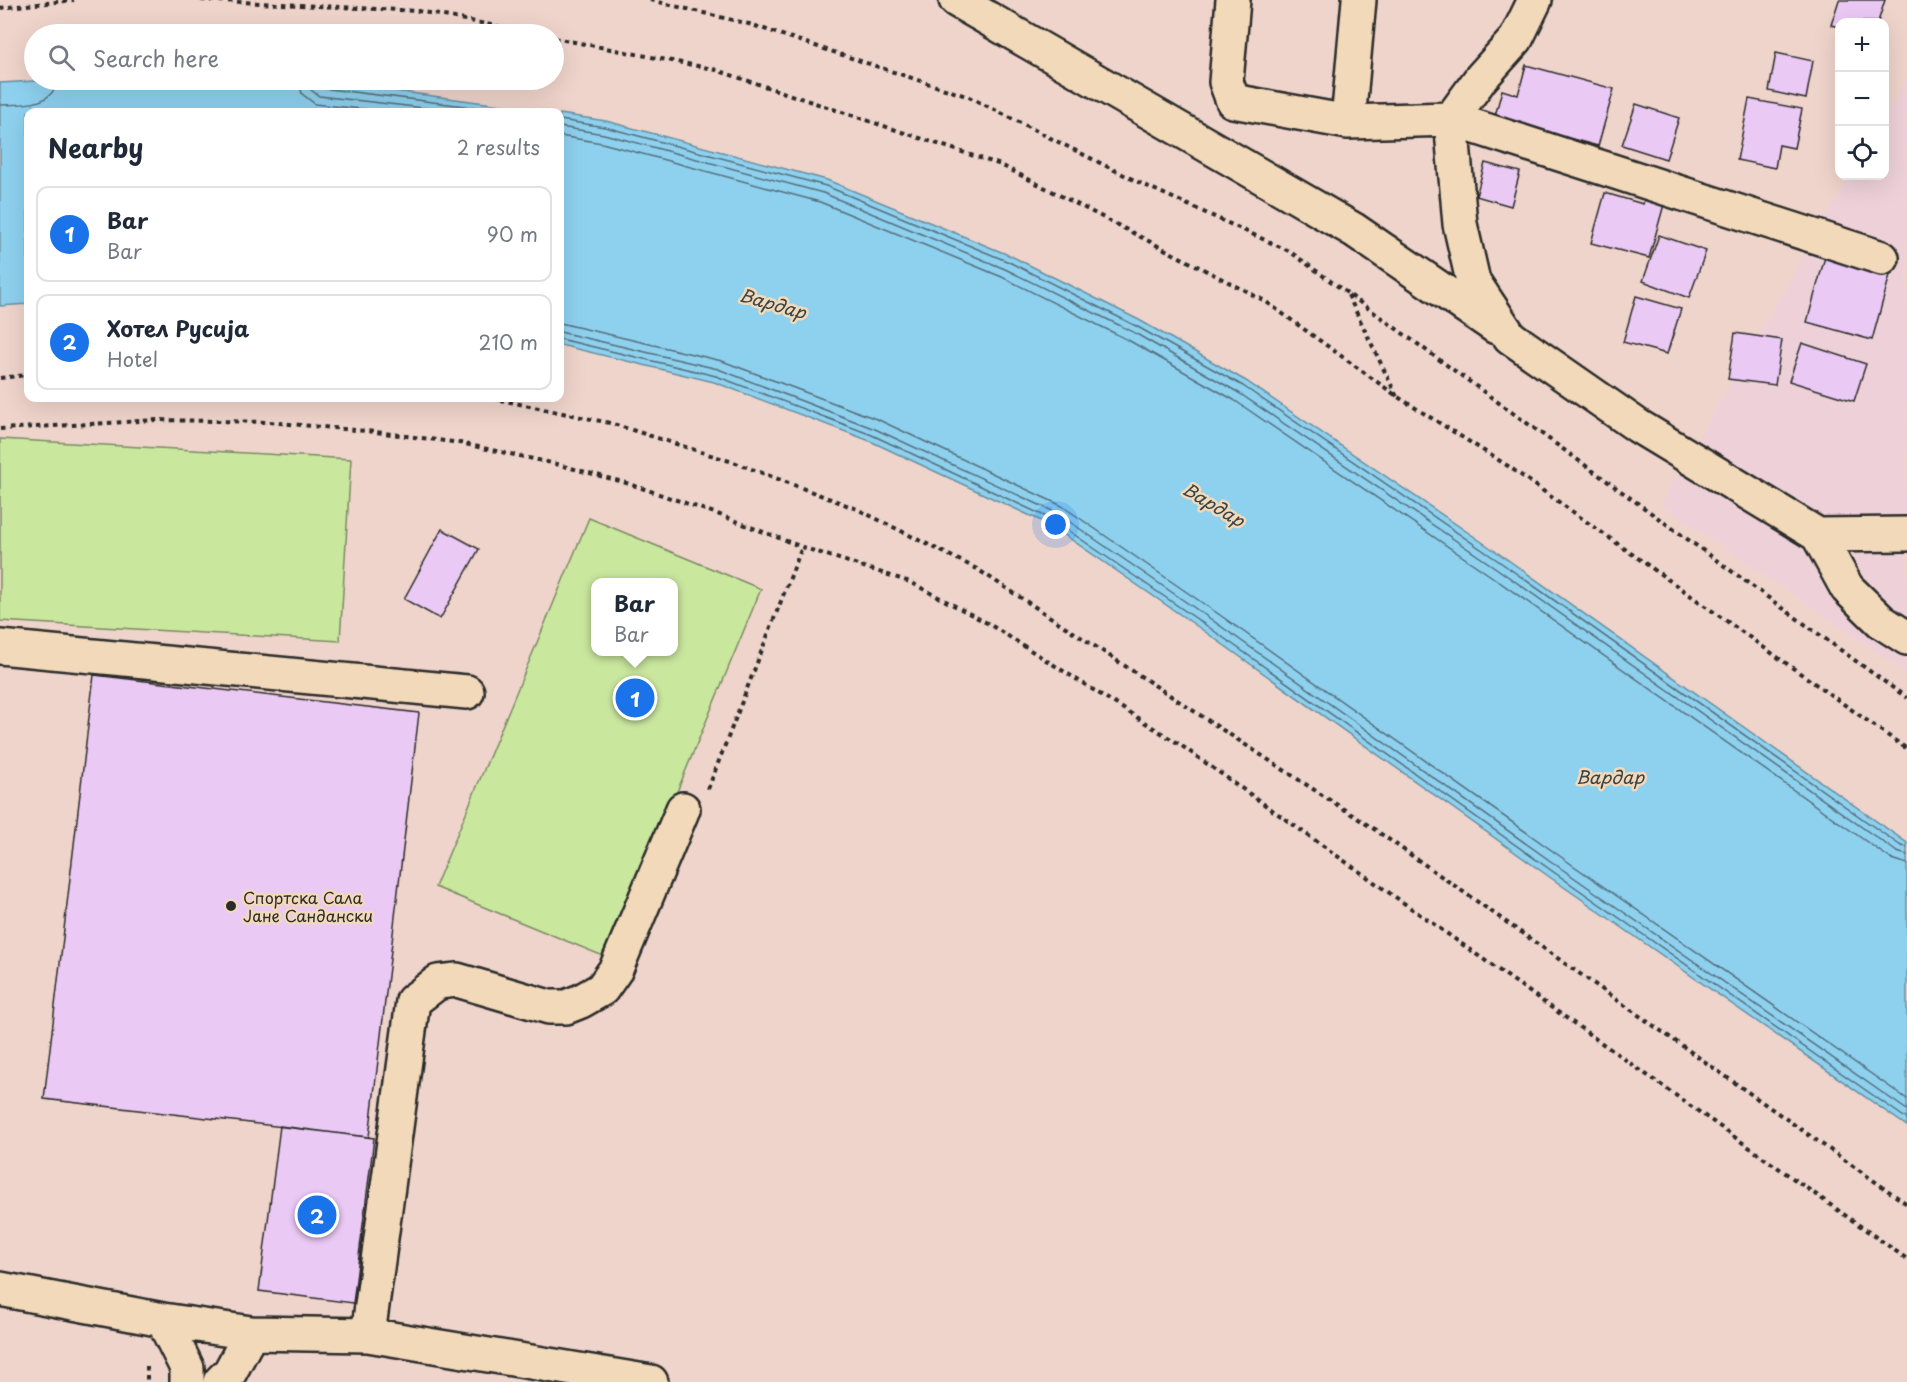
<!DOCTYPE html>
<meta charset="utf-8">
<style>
body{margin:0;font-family:"Playpen Sans",sans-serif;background:#f6f6f7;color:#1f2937}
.controls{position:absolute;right:18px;top:18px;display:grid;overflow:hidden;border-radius:12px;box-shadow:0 6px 24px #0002}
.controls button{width:54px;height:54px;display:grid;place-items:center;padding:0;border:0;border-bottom:2px solid #e0e1e3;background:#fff;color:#1f2937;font:30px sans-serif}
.you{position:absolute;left:1056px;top:525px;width:21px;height:21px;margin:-15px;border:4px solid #fff;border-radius:50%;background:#1a73e8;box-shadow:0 0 0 9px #1a73e833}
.badge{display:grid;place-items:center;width:39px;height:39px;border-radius:50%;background:#1a73e8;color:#fff;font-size:20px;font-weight:700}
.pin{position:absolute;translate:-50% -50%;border:3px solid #fff;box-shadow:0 2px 6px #0006}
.popup{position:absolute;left:591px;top:578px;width:87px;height:78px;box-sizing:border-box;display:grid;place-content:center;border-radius:12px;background:#fff;filter:drop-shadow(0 2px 4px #0005);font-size:20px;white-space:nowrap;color:#747a83}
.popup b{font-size:22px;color:#1f2937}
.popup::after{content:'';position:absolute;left:50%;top:100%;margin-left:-12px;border:12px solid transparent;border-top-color:#fff}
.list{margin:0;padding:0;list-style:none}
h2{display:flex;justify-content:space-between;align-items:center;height:78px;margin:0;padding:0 24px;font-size:26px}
h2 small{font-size:20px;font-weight:400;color:#747a83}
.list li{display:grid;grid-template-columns:39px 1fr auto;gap:18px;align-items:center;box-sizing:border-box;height:96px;margin:0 12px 12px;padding:0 12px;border:2px solid #e0e1e3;border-radius:12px}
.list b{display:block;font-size:22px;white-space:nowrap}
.list p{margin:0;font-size:20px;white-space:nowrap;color:#747a83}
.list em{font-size:20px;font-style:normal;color:#747a83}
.icon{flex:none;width:33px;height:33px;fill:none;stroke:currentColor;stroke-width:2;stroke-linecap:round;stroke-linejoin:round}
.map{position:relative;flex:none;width:1907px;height:1382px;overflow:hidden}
.search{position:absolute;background:#fff;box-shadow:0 6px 24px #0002;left:24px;top:24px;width:540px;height:66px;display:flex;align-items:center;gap:15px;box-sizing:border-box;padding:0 21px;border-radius:33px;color:#747a83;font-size:22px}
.panel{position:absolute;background:#fff;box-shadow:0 6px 24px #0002;left:24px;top:108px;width:540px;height:294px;border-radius:12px}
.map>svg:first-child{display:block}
.built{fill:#eed1d8}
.green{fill:#cae79e;stroke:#7a8964;stroke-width:1.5;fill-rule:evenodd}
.water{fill:#8ed1ef;stroke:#668fa1;stroke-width:1.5}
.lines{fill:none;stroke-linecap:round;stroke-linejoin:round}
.shore{stroke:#536d79;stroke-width:1.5}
.building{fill:#ebc9f5;stroke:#2b2b2b;stroke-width:1.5}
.minor-casing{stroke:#2b2b2b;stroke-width:38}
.path{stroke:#2b2b2b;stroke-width:4;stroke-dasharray:4.5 4.5;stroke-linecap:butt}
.minor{stroke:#f1d9b9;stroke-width:33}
.poi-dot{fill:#2b2b2b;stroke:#f1d9b9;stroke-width:2}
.labels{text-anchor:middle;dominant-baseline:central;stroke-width:5;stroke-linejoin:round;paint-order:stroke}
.poi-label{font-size:16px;fill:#2b2b2b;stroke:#f1d9b9;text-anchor:start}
.water-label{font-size:18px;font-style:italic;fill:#3a4448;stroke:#f1d9b9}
</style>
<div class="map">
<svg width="1907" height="1382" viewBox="0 0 1907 1382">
<rect width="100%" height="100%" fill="#efd4cb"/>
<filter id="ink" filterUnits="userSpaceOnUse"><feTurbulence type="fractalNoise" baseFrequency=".0167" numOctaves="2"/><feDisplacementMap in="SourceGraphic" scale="12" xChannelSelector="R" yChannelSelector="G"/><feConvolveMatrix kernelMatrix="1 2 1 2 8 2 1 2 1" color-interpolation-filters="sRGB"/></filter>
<g filter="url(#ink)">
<!-- built -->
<path class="built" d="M 1907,78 L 1907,673 L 1660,504 L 1850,176 L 1884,176 L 1885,117 Z"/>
<!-- green -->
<path class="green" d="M 0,439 L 351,459 L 340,641 L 0,621 Z
M 589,518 L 761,589 L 608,958 L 435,887 ZM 596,582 L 674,582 L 674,652 L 596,652 Z"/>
<!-- water -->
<path class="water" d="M 53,80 L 276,80 L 343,84 L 552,112 L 28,112 L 28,304 L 0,306 L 0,83 Z
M 560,114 L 606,121 L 827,180 L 1011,256 L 1139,320 L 1246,381 L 1504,557 L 1907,843 L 1907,1126 L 1551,878 L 1204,631 L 1050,525 L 870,441 L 714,382 L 560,345 Z"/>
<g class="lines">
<!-- shore -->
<path class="shore" d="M 299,80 L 302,94 L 315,104 L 389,112
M 308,80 L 311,90 L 319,96 L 459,112
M 315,80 L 316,85 L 321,88 L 512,112
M 0,105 C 22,104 53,107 57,80
M 560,120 L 605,127 L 826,186 L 1009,262 L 1136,326 L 1243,386 L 1500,562 L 1901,846 L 1907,847
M 560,127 L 604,134 L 823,193 L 1005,269 L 1133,332 L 1239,393 L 1496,568 L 1897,852 L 1907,855
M 560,136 L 602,143 L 820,202 L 1002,277 L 1128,340 L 1234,400 L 1491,576 L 1891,859 L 1907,864
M 560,323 L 722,361 L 879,420 L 1062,506 L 1217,613 L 1564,859 L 1907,1099
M 560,332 L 718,369 L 875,429 L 1057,513 L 1212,620 L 1559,867 L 1907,1110
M 560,339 L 716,376 L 872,435 L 1053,520 L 1207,626 L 1555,873 L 1907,1119"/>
</g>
<!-- building -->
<path class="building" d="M 1839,0 L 1885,0 L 1878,22 L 1840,22 L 1840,27 L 1831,25 Z
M 1776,53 L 1813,61 L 1806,99 L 1769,91 Z
M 1526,65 L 1614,89 L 1598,146 L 1538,130 L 1491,131 L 1502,90 L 1518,95 Z
M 1749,99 L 1802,109 L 1794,148 L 1779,145 L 1775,168 L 1737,160 Z
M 1636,104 L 1679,118 L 1666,159 L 1622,145 Z
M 1485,163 L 1520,172 L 1511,206 L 1476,196 Z
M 1605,193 L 1643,204 L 1645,196 L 1665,201 L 1649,258 L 1591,243 Z
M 1659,235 L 1706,251 L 1689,298 L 1643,281 Z
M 1828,246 L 1893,264 L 1872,340 L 1807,322 Z
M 1636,296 L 1681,309 L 1667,354 L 1623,342 Z
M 1735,333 L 1782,340 L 1775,385 L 1728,379 Z
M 1802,343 L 1866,364 L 1854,401 L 1789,381 Z
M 442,529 L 479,549 L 440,619 L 404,599 Z
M 94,675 L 419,713 L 369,1137 L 44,1099 Z
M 280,1126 L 374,1138 L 353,1303 L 259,1291 Z"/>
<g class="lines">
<defs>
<path id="minor" d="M 956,0 L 1354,230 L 1496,327
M 1233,0 L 1226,82 L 1233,101 L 1348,122 L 1451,119 L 1481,78 L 1516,39 L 1535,0
M 1348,122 L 1359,0
M 1882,258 L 1451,119 L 1460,224 L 1473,281 L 1510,337 L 1638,426 L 1818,535 L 1847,588 L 1882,622 L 1907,638
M 1818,535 L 1907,534
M 0,647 L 467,692
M 0,1289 L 163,1320 L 251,1333 L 368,1335 L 651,1382
M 163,1320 L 187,1368 L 187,1382
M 368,1335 L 413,1001 L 438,982 L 457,980 L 549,1007 L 566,1007 L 581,1001 L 602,989 L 616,969 L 683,809
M 220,1382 L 230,1372 L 251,1333"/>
</defs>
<!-- minor casing -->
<use href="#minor" class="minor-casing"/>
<!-- path -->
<path class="path" d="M 201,0 L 418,11 L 538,34
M 650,0 L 749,24 L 969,97 L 1138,182 L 1289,251 L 1907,698
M 0,8 L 74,0
M 554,38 L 713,69 L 1001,165 L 1265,301 L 1398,397 L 1508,466 L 1907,749
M 1348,295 L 1397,397
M 0,378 L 28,375
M 491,398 L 610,423 L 736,463 L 857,509 L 977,569 L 1374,829 L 1907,1204
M 0,429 L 159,420 L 269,422 L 376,432 L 460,443 L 556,464 L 630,484 L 720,515 L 802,547 L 910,582 L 989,624 L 1179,744 L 1907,1259
M 708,789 L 802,547
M 147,1366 L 147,1382"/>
<!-- minor -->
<use href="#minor" class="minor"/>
</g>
</g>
<!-- markers -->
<circle class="poi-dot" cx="231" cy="906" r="6"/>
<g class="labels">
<!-- poi labels -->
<g class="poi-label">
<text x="243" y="897">Спортска Сала<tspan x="243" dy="18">Јане Сандански</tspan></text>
</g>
<!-- water labels -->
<g class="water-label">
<text transform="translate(773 303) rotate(16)">Вардар</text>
<text transform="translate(1214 504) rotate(31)">Вардар</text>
<text x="1610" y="776">Вардар</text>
</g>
</g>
</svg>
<div class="controls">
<button>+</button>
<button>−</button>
<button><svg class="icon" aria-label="locate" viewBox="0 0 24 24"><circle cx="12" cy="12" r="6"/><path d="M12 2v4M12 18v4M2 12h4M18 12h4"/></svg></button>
</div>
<div class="you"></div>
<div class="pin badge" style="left:635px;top:698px">1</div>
<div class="popup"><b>Bar</b>Bar</div>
<div class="pin badge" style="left:317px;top:1215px">2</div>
<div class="search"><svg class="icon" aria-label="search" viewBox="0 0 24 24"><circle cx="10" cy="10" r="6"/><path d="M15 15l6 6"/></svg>Search here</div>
<section class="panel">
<h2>Nearby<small>2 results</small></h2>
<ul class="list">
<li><span class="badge">1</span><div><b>Bar</b><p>Bar</p></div><em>90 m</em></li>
<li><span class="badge">2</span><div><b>Хотел Русија</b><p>Hotel</p></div><em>210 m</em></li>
</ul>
</section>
</div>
